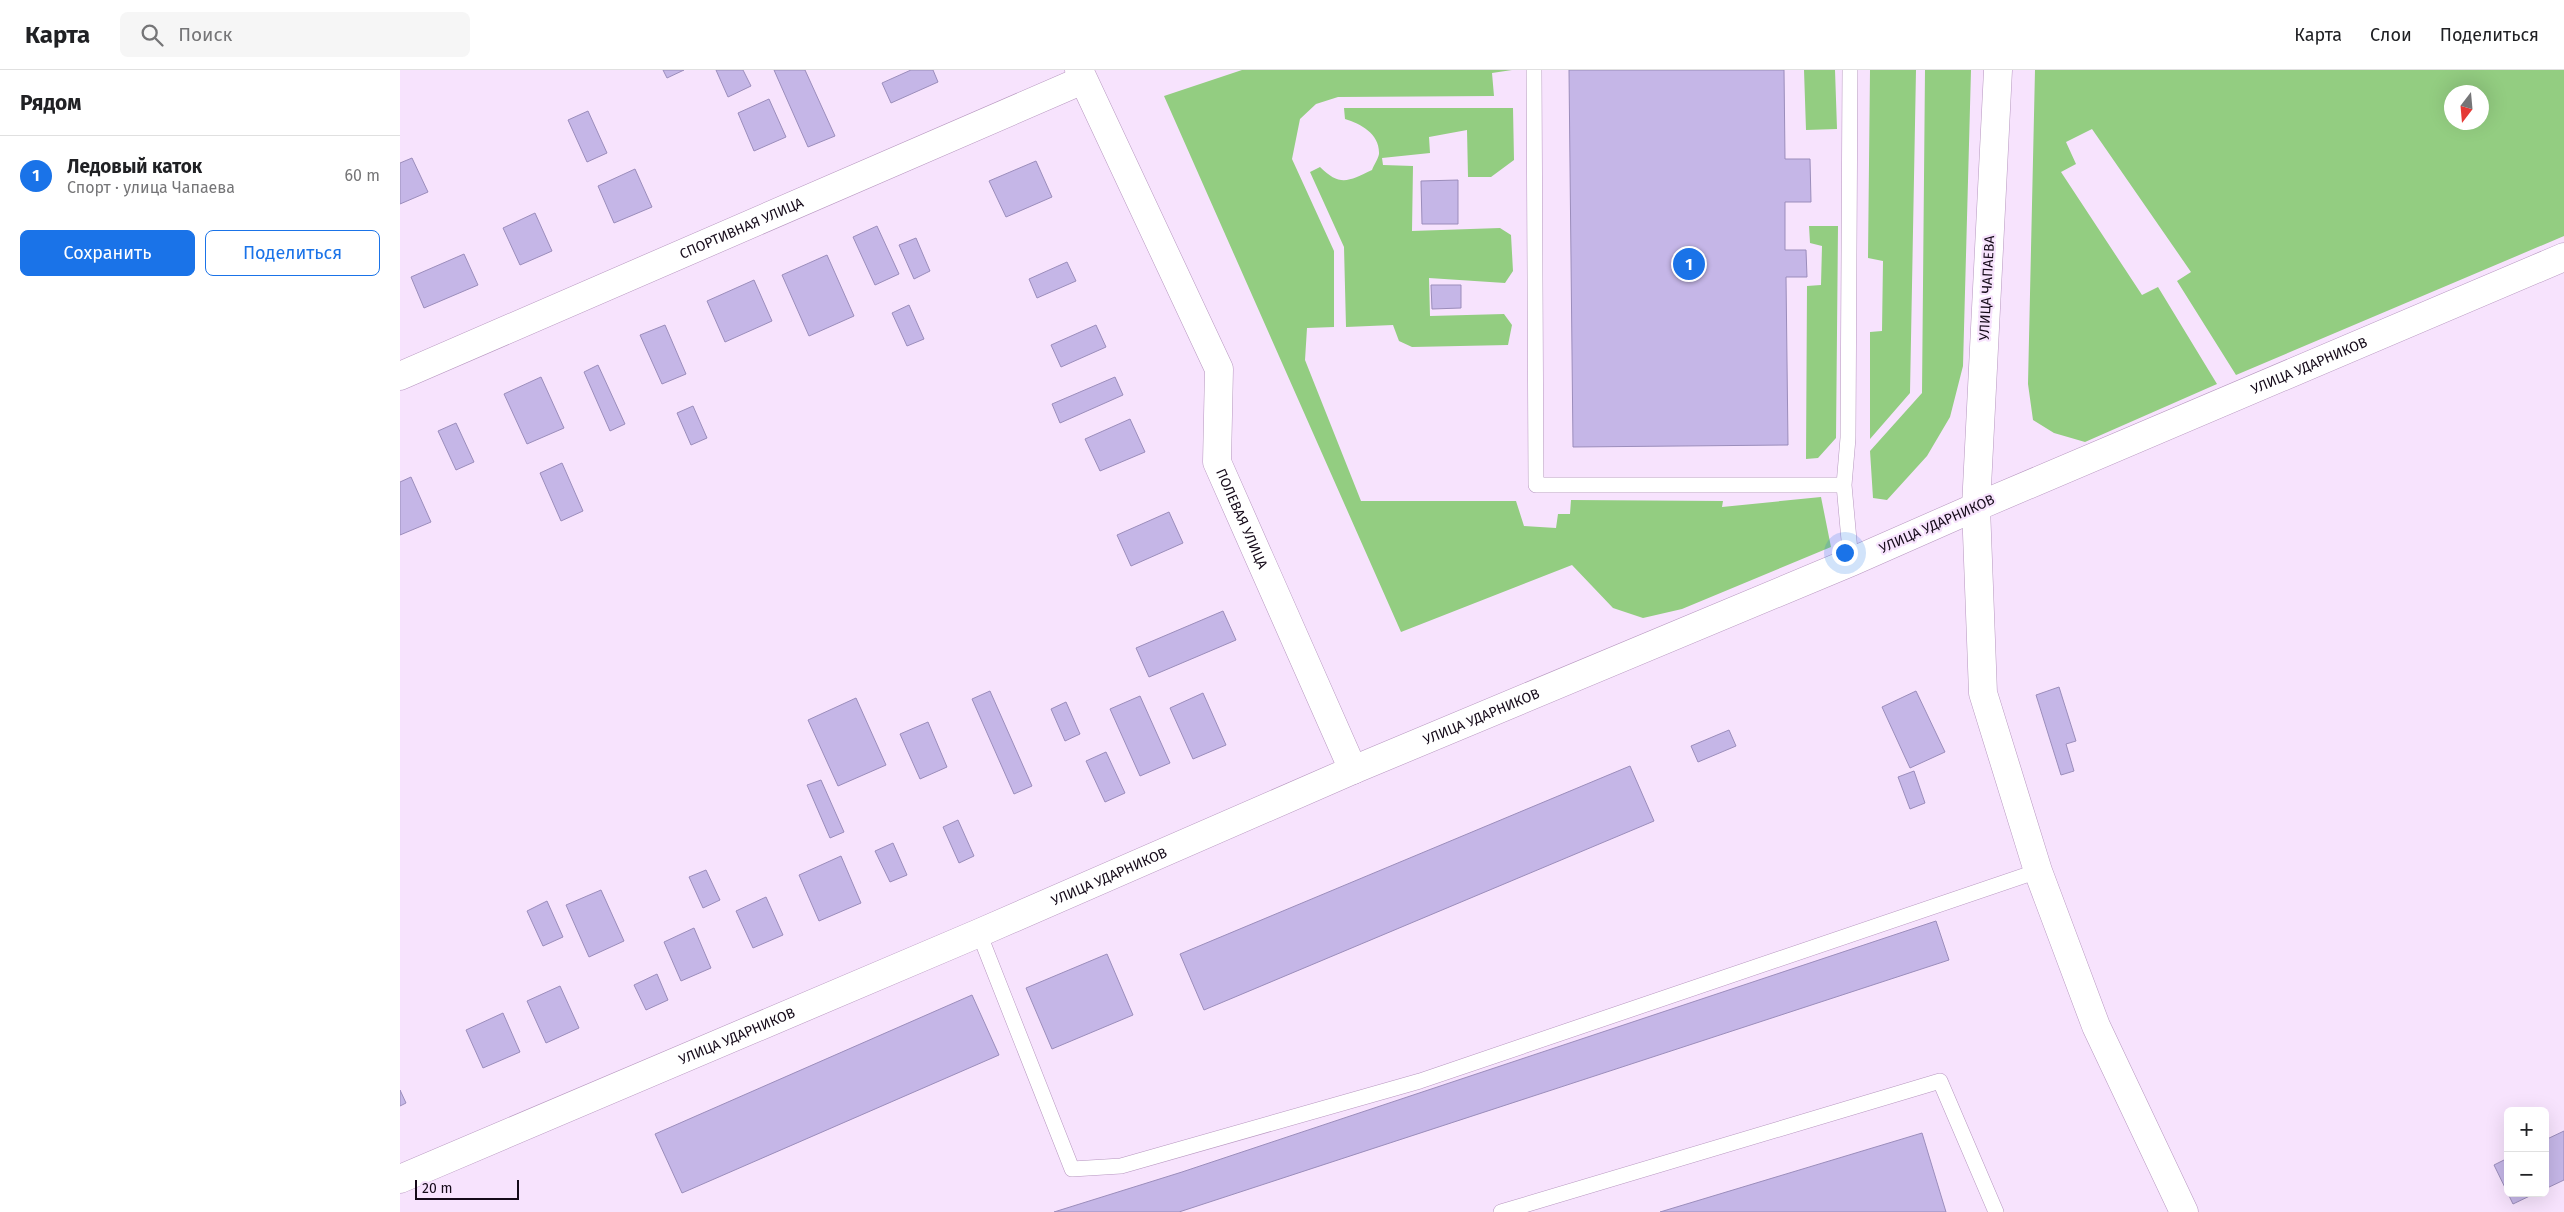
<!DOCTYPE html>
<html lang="ru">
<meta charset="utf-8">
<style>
body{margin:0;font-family:"Fira Sans",sans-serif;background:#f6f6f6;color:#202124}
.controls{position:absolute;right:15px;bottom:15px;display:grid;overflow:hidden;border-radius:8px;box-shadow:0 5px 20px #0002}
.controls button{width:45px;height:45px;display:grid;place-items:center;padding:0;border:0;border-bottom:1px solid #e0e0e0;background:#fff;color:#202124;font:25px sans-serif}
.compass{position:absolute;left:2044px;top:15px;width:45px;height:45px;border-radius:50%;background:#fff;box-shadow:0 5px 20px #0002;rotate:196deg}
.scale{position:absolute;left:15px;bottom:12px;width:104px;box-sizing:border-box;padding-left:5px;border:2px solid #150a19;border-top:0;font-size:14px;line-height:18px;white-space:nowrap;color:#150a19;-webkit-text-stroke:4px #f7e3fd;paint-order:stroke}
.you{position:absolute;left:1444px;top:482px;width:18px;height:18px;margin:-12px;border:4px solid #fff;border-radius:50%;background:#1a73e8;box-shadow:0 0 0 8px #1a73e833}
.badge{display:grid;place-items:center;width:32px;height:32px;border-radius:50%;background:#1a73e8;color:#fff;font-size:16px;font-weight:700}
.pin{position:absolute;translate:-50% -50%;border:2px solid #fff;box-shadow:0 1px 5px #0006}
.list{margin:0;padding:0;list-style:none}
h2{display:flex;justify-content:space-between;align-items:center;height:65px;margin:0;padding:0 20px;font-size:21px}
h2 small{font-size:16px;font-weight:400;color:#757577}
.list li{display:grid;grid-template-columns:32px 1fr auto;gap:15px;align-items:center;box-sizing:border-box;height:80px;padding:0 20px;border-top:1px solid #e0e0e0}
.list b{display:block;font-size:19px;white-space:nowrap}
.list p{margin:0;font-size:16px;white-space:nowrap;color:#757577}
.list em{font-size:16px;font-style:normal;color:#757577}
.actions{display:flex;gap:10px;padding:15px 20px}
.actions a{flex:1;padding:11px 0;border:1px solid #1a73e8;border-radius:8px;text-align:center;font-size:18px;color:#1a73e8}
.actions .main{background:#1a73e8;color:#fff}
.icon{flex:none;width:28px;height:28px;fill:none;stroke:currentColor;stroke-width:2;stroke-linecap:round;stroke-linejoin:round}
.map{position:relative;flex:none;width:2164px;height:1142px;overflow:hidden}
header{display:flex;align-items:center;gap:30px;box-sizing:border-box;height:70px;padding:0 25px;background:#fff;border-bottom:1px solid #e0e0e0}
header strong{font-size:24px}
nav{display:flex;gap:28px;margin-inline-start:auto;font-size:18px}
.search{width:350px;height:45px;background:#f6f6f6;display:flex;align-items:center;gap:12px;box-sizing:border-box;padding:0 18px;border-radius:8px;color:#757577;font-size:19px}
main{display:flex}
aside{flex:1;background:#fff}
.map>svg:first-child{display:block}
.green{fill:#93cd81;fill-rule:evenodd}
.building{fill:#c5b6e7;stroke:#9b8dbb}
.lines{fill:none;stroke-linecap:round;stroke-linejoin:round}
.lane-casing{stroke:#b696bf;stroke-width:16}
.street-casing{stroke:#b696bf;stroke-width:29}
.secondary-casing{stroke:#b696bf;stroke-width:29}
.lane{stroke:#fff;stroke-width:15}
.street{stroke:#fff;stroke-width:28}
.secondary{stroke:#fff;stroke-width:28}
.labels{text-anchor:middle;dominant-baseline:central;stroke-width:4.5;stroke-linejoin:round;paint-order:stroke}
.street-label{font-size:14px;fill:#150a19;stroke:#f7e3fd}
</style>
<header>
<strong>Карта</strong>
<div class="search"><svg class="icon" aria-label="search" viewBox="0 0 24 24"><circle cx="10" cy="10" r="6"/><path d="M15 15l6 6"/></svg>Поиск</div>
<nav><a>Карта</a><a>Слои</a><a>Поделиться</a></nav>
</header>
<main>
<aside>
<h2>Рядом<small></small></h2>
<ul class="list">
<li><span class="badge">1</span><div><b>Ледовый каток</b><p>Спорт · улица Чапаева</p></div><em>60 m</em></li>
</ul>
<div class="actions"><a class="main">Сохранить</a><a>Поделиться</a></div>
</aside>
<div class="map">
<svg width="2164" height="1142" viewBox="0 0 2164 1142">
<rect width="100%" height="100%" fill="#f7e3fd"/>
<!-- green -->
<path class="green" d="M 842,0 L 1112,0 L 1092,3 L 1094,26 L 938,27 L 916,34 L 900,49 L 892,89 L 934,181 L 934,257 L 907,258 L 905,290 L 961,431 L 1116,431 L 1124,456 L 1156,458 L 1158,444 L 1170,444 L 1171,430 L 1323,431 L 1322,437 L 1421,427 L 1431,477 L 1282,539 L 1243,548 L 1213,538 L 1172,495 L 1001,562 L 764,26 Z
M 1404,0 L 1435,0 L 1437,59 L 1406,60 Z
M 1470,0 L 1516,0 L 1510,323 L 1470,369 L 1470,262 L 1482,261 L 1483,191 L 1468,188 Z
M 1525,0 L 1571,0 L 1563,296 L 1550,347 L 1527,386 L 1487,430 L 1473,428 L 1470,381 L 1522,323 Z
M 1635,0 L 2164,0 L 2164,166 L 1836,305 L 1777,211 L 1791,202 L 1692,59 L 1666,72 L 1676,94 L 1661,102 L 1742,225 L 1758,217 L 1817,314 L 1685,372 L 1654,363 L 1633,350 L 1628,314 ZM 2052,22 L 2082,22 L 2082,52 L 2052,52 Z
M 944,38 L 1113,38 L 1114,90 L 1091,107 L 1068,107 L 1067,60 L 1029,67 L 1030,83 L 982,88 L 983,95 L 1013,96 L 1012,161 L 1100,158 L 1111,165 L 1113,201 L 1105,213 L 1029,208 L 1030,246 L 1104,244 L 1112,255 L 1108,275 L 1012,277 L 999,271 L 993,255 L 946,257 L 944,177 L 910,102 L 920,97 C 940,117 949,111 972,100 C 974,95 978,89 979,84 C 980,64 961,54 945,49 Z
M 1409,156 L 1438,156 L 1436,368 L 1418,388 L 1406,389 L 1407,216 L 1421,215 L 1422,176 L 1410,173 Z"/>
<!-- building -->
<path class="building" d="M 263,0 L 284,0 L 267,8 Z
M 316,0 L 343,0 L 351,16 L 328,27 Z
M 374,0 L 405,0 L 435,66 L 408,77 Z
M 511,0 L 533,0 L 538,12 L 491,33 L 482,13 Z
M 1169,0 L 1384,0 L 1385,89 L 1410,89 L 1411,132 L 1385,132 L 1385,180 L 1406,180 L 1407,207 L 1386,207 L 1388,375 L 1173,377 Z
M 369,29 L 386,67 L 354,81 L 338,43 Z
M 188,41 L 207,83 L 187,92 L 168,50 Z
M 12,88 L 28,122 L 0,134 L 0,93 Z
M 636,91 L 652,127 L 606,147 L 589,111 Z
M 235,99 L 252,137 L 214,153 L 198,116 Z
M 1058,110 L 1058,154 L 1022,154 L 1021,111 Z
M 135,143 L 152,181 L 120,195 L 103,158 Z
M 477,156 L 499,204 L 475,215 L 453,167 Z
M 516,168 L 530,201 L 514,209 L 499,175 Z
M 64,184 L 78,215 L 24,238 L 11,207 Z
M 427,185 L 454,246 L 409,266 L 382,205 Z
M 667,192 L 676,211 L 637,228 L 629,209 Z
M 354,210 L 372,251 L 325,272 L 307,231 Z
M 1031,215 L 1061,215 L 1061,238 L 1032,239 Z
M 509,235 L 524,269 L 507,276 L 492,243 Z
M 265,255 L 286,304 L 262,314 L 240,265 Z
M 696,255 L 706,277 L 661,297 L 651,275 Z
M 198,295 L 225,354 L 210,361 L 184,302 Z
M 141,307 L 164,358 L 127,374 L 104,324 Z
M 715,307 L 723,325 L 660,353 L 652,334 Z
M 293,336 L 307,368 L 291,375 L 277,343 Z
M 730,349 L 745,382 L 700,401 L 685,369 Z
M 56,353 L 74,392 L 56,400 L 38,361 Z
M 162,393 L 183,441 L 161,451 L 140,403 Z
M 11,407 L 31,452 L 0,465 L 0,412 Z
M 769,442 L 783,473 L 731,496 L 717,465 Z
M 823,541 L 836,570 L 749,607 L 736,578 Z
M 1659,617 L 1676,671 L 1666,674 L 1674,701 L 1661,705 L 1636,625 Z
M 590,621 L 632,716 L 614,724 L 572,629 Z
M 1516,621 L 1545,682 L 1510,698 L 1482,637 Z
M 803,623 L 826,675 L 793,689 L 770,638 Z
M 740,626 L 770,693 L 740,706 L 710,639 Z
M 456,628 L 486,695 L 438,716 L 408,650 Z
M 666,632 L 680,664 L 665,671 L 651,639 Z
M 528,652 L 547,697 L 520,709 L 500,664 Z
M 1329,660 L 1336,676 L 1298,692 L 1291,676 Z
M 706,682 L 725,723 L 705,732 L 686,691 Z
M 1230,696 L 1254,751 L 804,940 L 780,884 Z
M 1514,701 L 1525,733 L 1510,739 L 1498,707 Z
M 421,710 L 444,762 L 430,768 L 407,715 Z
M 558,750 L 574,786 L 559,793 L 543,757 Z
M 493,773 L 507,805 L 490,812 L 475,781 Z
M 441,786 L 461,833 L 419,851 L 399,805 Z
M 306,800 L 320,830 L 303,838 L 289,807 Z
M 201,820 L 224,871 L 189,887 L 166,835 Z
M 366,827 L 383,865 L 353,878 L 336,841 Z
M 147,831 L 163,867 L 143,876 L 127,841 Z
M 1536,851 L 1549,890 L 779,1142 L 654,1142 L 782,1102 Z
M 294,858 L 311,898 L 281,911 L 264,872 Z
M 707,884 L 733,945 L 652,979 L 626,918 Z
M 257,904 L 268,930 L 246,940 L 234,915 Z
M 160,916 L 179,958 L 146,973 L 127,931 Z
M 572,925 L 599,985 L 282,1123 L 255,1064 Z
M 103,943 L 120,982 L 83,998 L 66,960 Z
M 0,1020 L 6,1033 L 0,1036 Z
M 2164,1061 L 2164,1110 L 2145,1119 L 2145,1070 Z
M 1522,1063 L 1546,1142 L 1260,1142 Z
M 2108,1088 L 2108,1123 L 2136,1123 L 2113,1134 L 2094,1095 Z"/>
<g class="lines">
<defs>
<path id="lane" d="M 1134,0 L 1136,415 L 1444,415
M 1450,0 L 1448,368 L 1444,415 L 1451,492
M 579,863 L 672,1099 L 721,1096 L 1020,1011 L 1638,801
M 1101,1142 L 1540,1011 L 1596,1142"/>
<g id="street">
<path id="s1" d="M 679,0 L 819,299 L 817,392 L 953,700"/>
<path id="s2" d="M 0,306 L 683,10"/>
<path id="s3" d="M 1576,437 L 2164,187"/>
</g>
<g id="secondary">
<path d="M 1598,0 L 1576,437 L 1583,623 L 1638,801 L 1696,956 L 1784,1142"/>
<path id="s4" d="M 0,1109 L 579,863 L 953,700 L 1451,492 L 1576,437"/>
</g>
</defs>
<!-- lane casing -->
<use href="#lane" class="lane-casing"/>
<!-- street casing -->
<use href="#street" class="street-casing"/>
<!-- secondary casing -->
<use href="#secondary" class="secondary-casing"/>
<!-- lane -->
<use href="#lane" class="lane"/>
<!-- street -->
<use href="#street" class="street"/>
<!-- secondary -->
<use href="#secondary" class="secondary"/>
</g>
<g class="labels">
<!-- street labels -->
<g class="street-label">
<text stroke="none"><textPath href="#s2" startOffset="372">СПОРТИВНАЯ УЛИЦА</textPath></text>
<text transform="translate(1587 218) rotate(-87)">УЛИЦА ЧАПАЕВА</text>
<text stroke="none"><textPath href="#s3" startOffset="362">УЛИЦА УДАРНИКОВ</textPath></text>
<text stroke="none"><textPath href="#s1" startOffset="485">ПОЛЕВАЯ УЛИЦА</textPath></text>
<text transform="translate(1537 454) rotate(-24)">УЛИЦА УДАРНИКОВ</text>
<text stroke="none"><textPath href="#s4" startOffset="1176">УЛИЦА УДАРНИКОВ</textPath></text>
<text stroke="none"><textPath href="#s4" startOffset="771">УЛИЦА УДАРНИКОВ</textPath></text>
<text stroke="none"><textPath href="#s4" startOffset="366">УЛИЦА УДАРНИКОВ</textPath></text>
</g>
</g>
</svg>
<div class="controls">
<button>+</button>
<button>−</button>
</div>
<svg class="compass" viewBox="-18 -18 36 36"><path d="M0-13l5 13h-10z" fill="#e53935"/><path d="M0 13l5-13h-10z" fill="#757577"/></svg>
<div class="scale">20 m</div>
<div class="you"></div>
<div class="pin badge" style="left:1289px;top:194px">1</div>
</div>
</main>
